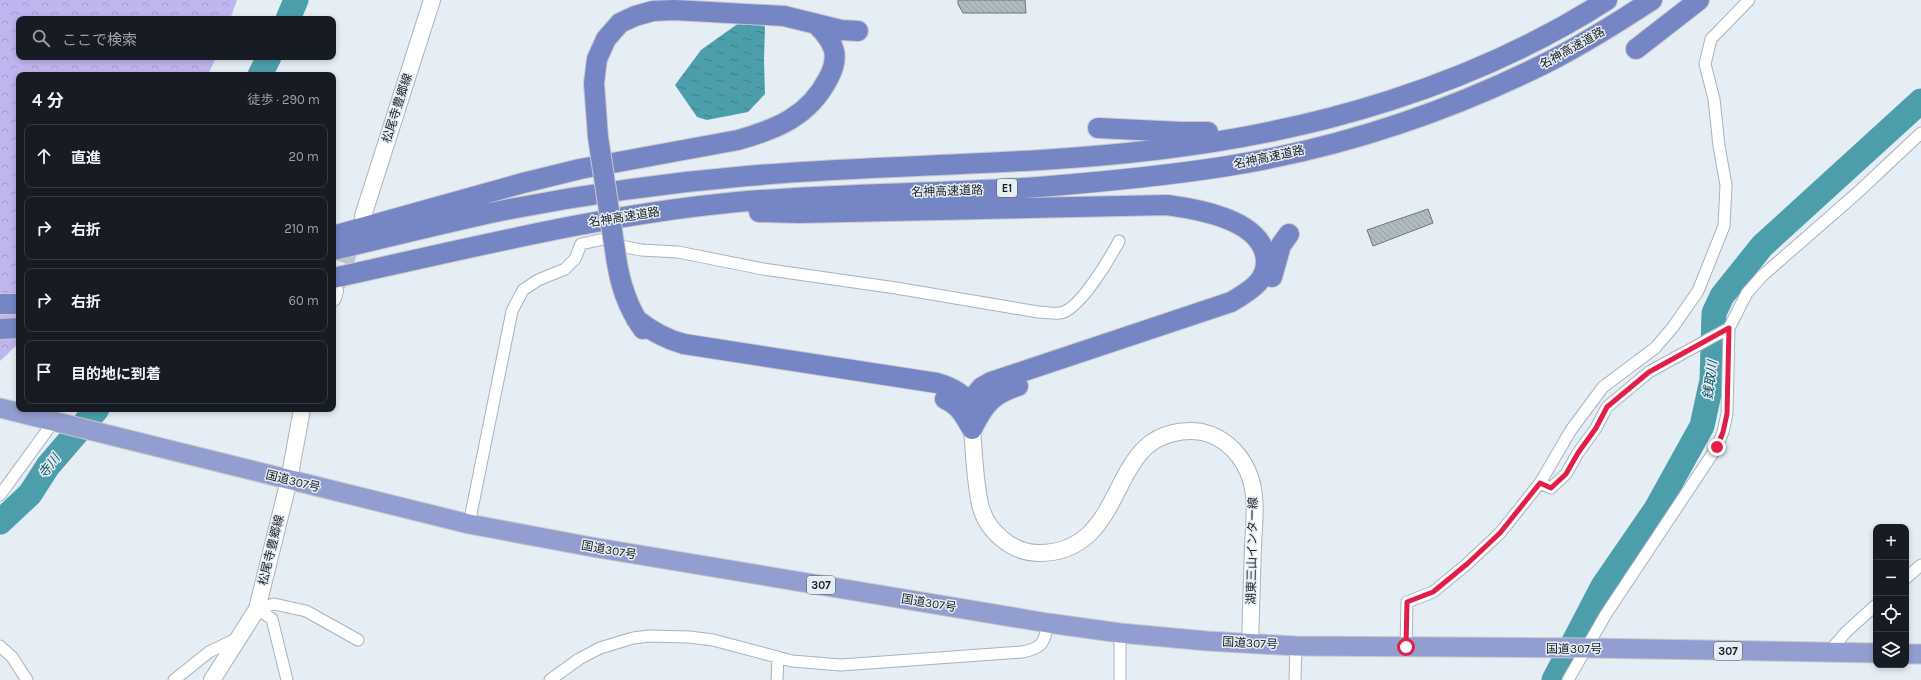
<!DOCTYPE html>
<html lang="ja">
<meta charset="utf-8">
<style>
body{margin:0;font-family:Karla,"Noto Sans JP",sans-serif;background:#20242c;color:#f1f3f6}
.controls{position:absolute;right:12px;bottom:12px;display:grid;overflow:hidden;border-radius:8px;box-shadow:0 2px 6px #0003}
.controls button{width:36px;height:36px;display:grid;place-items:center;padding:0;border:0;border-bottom:1px solid #363941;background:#171b24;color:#f1f3f6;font:20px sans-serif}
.stop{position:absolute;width:12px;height:12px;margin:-9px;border:3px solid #e11d48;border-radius:50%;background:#fff}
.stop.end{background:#e11d48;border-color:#fff;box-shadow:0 1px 4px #0008}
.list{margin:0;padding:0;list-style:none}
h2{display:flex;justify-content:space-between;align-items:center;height:52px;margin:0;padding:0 16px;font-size:17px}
h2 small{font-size:13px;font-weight:400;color:#9ea1a6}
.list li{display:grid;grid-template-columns:26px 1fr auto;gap:12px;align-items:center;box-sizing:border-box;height:64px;margin:0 8px 8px;padding:0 8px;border:1px solid #363941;border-radius:8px}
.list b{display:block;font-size:15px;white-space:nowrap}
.list em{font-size:13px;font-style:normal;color:#9ea1a6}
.icon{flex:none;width:22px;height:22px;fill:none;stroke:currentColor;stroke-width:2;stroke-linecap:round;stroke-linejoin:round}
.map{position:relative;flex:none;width:1921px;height:680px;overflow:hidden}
.search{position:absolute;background:#171b24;box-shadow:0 2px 6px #0003;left:16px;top:16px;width:320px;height:44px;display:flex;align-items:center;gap:10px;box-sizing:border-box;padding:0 14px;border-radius:8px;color:#9ea1a6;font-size:15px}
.panel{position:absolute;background:#171b24;box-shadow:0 2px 6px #0003;left:16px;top:72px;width:320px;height:340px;border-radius:8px}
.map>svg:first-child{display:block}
.forest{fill:url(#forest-crowns)}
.water{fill:url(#water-ripples)}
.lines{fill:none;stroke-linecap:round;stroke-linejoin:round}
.river{stroke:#4d9eab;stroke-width:25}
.building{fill:url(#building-back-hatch);stroke:#6d777c}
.secondary-tunnel{stroke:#bdc3cb;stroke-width:16;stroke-dasharray:16 8;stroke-linecap:butt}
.minor-casing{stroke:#aab2ba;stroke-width:13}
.secondary-casing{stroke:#aab2ba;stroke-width:18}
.trunk-casing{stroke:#c8c9ca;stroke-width:21}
.motorway-casing{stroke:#c8c9ca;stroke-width:22}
.minor{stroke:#fff;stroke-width:11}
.secondary{stroke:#fff;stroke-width:16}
.trunk{stroke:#929ed0;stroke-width:19}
.motorway{stroke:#7686c5;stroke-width:20}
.motorway-bridge-casing{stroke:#c8c9ca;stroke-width:22;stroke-linecap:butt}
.motorway-bridge{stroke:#7686c5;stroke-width:20}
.route{stroke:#e11d48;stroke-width:5}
.labels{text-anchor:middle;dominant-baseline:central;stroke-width:3;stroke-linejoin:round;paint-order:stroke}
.shield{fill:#e5edf5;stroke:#585b61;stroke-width:1}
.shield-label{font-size:11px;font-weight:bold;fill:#1b1d21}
.street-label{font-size:12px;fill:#1b1d21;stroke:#e5edf5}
.water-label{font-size:13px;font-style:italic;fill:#08525c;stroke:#e5edf5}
</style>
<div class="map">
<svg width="1921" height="680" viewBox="0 0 1921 680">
<defs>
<pattern id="forest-crowns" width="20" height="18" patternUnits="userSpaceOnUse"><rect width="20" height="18" fill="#c0b5ee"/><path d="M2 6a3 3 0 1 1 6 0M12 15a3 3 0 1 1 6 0" fill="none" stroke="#a49bcc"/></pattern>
<pattern id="water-ripples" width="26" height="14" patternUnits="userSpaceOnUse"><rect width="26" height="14" fill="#4d9eab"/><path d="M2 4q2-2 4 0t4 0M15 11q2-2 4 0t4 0" fill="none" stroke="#3f808b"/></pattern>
<pattern id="building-back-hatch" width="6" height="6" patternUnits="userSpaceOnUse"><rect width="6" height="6" fill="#b0bbc1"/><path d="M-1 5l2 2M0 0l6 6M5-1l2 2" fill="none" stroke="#97a0a6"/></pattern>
</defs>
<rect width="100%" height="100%" fill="#e5edf5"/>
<!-- forest -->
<path class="forest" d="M 0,0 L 237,0 L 230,19 L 19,19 L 19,57 L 216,57 L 208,75 L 19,75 L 19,343 L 0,361 Z"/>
<!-- water -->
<path class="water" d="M 755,17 L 765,27 L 764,60 L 765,94 L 748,112 L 707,120 L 697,117 L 675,85 L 701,50 L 736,25 Z"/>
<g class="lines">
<!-- river -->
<path class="river" d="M 288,19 L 296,0
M 260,75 L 269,57
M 0,522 L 30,494 L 48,466 L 97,409
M 1554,680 L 1603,586 L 1656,509 L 1702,426 L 1712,380 L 1714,313 L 1722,296 L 1762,246 L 1921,101"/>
</g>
<!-- building -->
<path class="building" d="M 958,0 L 1025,0 L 1026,13 L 963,13 L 958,4 Z
M 1428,209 L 1433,223 L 1373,246 L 1367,230 Z"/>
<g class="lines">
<!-- secondary-tunnel -->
<path class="secondary-tunnel" d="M 337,286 L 355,236"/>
<defs>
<path id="minor" d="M 1540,483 L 1551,488 L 1566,474 L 1578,453 L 1596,428 L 1607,407 L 1649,372 L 1729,328
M 0,495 L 54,421
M 469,524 L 512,311 L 523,290 L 538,280 L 565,269 L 575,259 L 581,244 L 604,239 L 621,246 L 641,250 L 678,252 L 763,269 L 896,288 L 1038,312 C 1045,312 1053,314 1060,313 C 1079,311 1110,258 1119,241
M 1906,578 L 1921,565
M 257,609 L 274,604 L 306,611 L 358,640
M 257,609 L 272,619 L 287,680
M 0,646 L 12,657 L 27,680
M 1406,647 L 1407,602 L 1433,592 L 1467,564 L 1500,533 L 1540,483 L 1571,430 L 1603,387 L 1655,348 L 1673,327 L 1698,291 L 1724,226 L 1726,185 L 1719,146 L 1714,99 L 1705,64 L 1711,39 L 1749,0
M 1829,652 L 1846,632 L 1876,605
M 174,680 L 209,652 L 238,638
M 550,680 L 579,659 L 600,648 L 633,638 L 649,636 L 689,637 L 713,640 L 792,661 L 841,665 L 1022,652 C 1043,648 1044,643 1048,623
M 777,680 L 778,657
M 1120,680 L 1120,633
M 1295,680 L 1296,646
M 1568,680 L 1606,614 L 1717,447 L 1723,432 L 1727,414 L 1729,328 L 1747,293 L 1762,276 L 1856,194 L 1921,133"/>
<path id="secondary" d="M 363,216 L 432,0
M 333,298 L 335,291
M 971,417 C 974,446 974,476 980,504 C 986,531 1012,553 1039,553 C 1059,553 1076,547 1090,533 C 1115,508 1121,471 1146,447 C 1161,433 1184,429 1202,432 C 1226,437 1244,457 1251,480 C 1257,501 1254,525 1253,546 C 1252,578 1251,611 1250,643
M 212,680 L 257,609 L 289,480 L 302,409"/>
<path id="trunk" d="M 0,408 L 469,524 L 592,547 L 1048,623 L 1120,633 L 1207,641 L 1296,646 L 1588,648 L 1876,653
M 1906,654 L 1921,654"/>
<path id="motorway" d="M 1636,49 L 1699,0
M 1098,128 L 1180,132 L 1208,132
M 598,137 L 594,83 L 597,59 L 606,39 L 620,23 L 635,16 L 653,11 L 674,10 L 784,16 L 841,30 L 858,31
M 333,236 L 523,183 L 580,169 L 738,140 C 777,129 809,116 828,79 C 841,56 834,42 817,25
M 333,250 C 389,237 444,223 500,211 C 581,195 665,183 747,176 C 883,164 1020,166 1155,150 C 1313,132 1473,86 1607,0
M 616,257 C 620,284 627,307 643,329
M 1272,277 L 1281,245 L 1289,234
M 333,278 C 467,249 599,215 737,202 C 837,193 937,194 1038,187 C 1101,182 1165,176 1228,166 C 1340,148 1451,111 1552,60 C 1587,42 1620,21 1652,0
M 0,304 L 19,304
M 636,319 C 651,331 665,339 684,344 L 937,383 C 950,387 959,391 969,402 L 982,387 L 991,382 L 1231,302 C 1250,291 1271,279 1265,254 C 1257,219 1197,209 1167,205 L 799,213 L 759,212
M 0,329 L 19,328
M 945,399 C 959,405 965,416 972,429
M 972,429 C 984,405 992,394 1018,386"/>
</defs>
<!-- minor casing -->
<use href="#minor" class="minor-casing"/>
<!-- secondary casing -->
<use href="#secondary" class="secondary-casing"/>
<!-- trunk casing -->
<use href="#trunk" class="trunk-casing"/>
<!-- motorway casing -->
<use href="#motorway" class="motorway-casing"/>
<!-- minor -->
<use href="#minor" class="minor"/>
<!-- secondary -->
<use href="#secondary" class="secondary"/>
<!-- trunk -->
<use href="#trunk" class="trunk"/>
<!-- motorway -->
<use href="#motorway" class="motorway"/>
<defs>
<path id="motorway-bridge" d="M 598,137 L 616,257"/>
</defs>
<!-- motorway-bridge casing -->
<use href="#motorway-bridge" class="motorway-bridge-casing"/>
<!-- motorway-bridge -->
<use href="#motorway-bridge" class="motorway-bridge"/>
</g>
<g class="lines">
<!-- route -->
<path class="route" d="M 1406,647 L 1407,602 L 1433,592 L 1467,564 L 1500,533 L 1540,483 L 1551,488 L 1566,474 L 1578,453 L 1596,428 L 1607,407 L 1649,372 L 1729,328 L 1727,414 L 1723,432 L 1717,447"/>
</g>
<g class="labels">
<!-- shield labels -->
<g class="shield">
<rect x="997" y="179" width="20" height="18" rx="3"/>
<rect x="807" y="576" width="28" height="18" rx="3"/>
<rect x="1714" y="642" width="28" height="18" rx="3"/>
</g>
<g class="shield-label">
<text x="1007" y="188">E1</text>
<text x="821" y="585">307</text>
<text x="1728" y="651">307</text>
</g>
<!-- street labels -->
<g class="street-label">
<text transform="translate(1572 48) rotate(-29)">名神高速道路</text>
<text transform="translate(397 108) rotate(-72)">松尾寺豊郷線</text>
<text transform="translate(1269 157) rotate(-12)">名神高速道路</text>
<text transform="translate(947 191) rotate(-2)">名神高速道路</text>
<text transform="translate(624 217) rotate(-9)">名神高速道路</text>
<text transform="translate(293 481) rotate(14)">国道307号</text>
<text transform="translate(271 550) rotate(-76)">松尾寺豊郷線</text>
<text transform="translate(609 550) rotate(10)">国道307号</text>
<text transform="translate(1252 551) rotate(-89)">湖東三山インター線</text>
<text transform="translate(929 603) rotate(9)">国道307号</text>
<text transform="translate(1250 643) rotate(3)">国道307号</text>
<text x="1574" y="649">国道307号</text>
</g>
<!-- water labels -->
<g class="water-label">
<text transform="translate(1710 380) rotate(-83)">銭取川</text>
<text transform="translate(49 466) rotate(-53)">寺川</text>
</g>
</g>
</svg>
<div class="controls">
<button>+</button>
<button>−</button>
<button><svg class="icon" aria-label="locate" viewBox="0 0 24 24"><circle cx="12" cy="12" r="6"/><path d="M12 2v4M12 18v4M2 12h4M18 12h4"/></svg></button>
<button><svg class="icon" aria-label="layers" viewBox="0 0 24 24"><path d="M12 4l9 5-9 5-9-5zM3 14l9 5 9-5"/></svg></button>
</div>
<div class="stop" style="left:1406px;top:647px"></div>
<div class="stop end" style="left:1717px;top:447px"></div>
<div class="search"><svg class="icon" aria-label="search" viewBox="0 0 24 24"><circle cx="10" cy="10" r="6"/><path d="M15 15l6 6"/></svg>ここで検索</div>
<section class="panel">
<h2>4 分<small>徒歩 · 290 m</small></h2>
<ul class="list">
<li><svg class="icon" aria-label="ahead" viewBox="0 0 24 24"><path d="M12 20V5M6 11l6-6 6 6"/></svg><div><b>直進</b></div><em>20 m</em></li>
<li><svg class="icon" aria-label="right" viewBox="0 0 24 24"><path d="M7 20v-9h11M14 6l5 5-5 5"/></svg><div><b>右折</b></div><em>210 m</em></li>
<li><svg class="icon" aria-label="right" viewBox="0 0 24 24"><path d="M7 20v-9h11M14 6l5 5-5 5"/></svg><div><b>右折</b></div><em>60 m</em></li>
<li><svg class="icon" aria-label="arrive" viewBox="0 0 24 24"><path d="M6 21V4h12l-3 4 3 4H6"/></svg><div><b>目的地に到着</b></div></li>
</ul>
</section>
</div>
